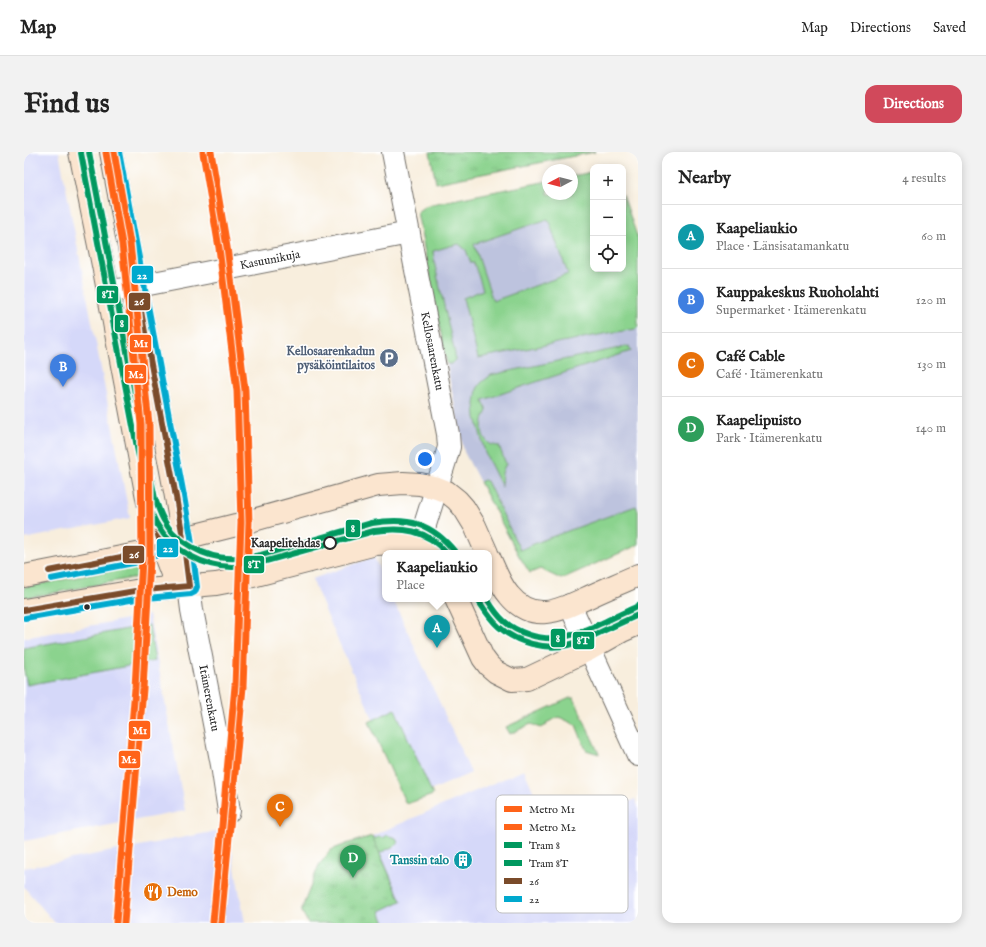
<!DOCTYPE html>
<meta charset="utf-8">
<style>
body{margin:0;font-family:"IM FELL English",serif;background:#f2f2f2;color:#222}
.controls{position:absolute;right:12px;top:12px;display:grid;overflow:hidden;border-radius:8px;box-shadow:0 2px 10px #0003}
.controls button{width:36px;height:36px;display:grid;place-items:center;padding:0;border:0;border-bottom:1px solid #e0e0e0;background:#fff;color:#222;font:20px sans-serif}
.compass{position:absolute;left:518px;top:12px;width:36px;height:36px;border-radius:50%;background:#fff;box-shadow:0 2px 10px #0003;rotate:263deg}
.you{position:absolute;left:401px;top:307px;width:14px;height:14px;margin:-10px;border:3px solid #fff;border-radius:50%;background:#1a73e8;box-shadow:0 0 0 6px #1a73e833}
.badge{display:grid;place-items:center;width:26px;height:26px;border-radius:50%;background:#d1495b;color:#fff;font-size:13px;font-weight:700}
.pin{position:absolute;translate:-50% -33px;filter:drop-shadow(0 1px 2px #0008)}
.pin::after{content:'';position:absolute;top:21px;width:14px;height:12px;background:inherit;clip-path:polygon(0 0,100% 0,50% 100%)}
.popup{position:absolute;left:358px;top:398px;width:110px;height:52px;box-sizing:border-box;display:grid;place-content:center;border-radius:8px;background:#fff;filter:drop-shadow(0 1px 3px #0005);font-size:13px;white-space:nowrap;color:#767676}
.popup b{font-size:15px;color:#222}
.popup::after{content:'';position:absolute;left:50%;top:100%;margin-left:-8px;border:8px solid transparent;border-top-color:#fff}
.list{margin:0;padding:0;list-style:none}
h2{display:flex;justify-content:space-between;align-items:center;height:52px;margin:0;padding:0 16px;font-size:17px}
h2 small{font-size:13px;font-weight:400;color:#767676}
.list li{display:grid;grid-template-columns:26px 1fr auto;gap:12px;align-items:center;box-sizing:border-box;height:64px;padding:0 16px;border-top:1px solid #e0e0e0}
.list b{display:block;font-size:15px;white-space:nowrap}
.list p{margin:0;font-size:13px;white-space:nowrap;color:#767676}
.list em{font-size:13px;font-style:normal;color:#767676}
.icon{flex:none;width:22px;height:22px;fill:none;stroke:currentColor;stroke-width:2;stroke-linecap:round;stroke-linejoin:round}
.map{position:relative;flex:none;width:614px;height:771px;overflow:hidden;border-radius:12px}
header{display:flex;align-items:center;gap:24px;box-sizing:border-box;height:56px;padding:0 20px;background:#fff;border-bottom:1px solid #e0e0e0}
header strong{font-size:19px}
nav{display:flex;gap:22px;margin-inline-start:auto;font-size:14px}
.intro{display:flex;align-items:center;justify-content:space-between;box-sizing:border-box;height:96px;padding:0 24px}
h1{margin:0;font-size:28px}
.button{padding:10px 18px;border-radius:12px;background:#d1495b;color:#fff;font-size:14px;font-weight:700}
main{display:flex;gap:24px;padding:0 24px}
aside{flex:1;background:#fff;border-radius:12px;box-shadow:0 2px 10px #0003}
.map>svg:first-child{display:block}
.built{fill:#d5d8f9}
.industrial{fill:#bdc3de}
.grass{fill:#8bd38e;stroke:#5b7f5c;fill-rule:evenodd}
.park{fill:url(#park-tufts);stroke:#5b7f5c}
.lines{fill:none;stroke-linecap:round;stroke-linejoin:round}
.street-casing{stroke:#736f69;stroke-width:24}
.secondary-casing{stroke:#736f69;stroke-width:24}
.street{stroke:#fff;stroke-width:22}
.secondary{stroke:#fbe5cf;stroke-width:22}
.bus-1-casing{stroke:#fff;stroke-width:9}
.bus-2-casing{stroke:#fff;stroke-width:9}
.bus-1{stroke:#7a4b2a;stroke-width:6}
.bus-2{stroke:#00a9ce;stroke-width:6}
.tram-1-casing{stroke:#fff;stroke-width:9}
.tram-2-casing{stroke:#fff;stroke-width:9}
.tram-1{stroke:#00985f;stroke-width:6}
.tram-2{stroke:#00985f;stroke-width:6}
.metro-1-casing{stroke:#fff;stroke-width:10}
.metro-2-casing{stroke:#fff;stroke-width:10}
.metro-1{stroke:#ff6319;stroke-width:7}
.metro-2{stroke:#ff6319;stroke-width:7}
.stop-dot{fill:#fff;stroke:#2b2b2b;stroke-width:2}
.bus-dot{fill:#2b2b2b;stroke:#fff;stroke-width:1.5}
.labels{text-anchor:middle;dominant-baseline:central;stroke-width:3;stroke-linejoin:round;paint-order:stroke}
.street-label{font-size:12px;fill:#2b2b2b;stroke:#fff}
.service-label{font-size:12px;font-weight:bold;fill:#4e5e75;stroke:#fff;text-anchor:end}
.stop-label{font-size:12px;font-weight:bold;fill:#2b2b2b;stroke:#fff;text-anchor:end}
.culture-label{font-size:12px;font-weight:bold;fill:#0d838f;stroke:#fff;text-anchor:end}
.food-label{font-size:12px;font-weight:bold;fill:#c56008;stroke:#fff;text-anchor:start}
.key{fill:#fff;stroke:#bfbfbf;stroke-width:1}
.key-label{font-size:11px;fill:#2b2b2b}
.line-badge{stroke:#fff;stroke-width:1.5}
.badge-label{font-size:11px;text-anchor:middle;font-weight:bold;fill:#fff}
</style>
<header>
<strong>Map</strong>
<nav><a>Map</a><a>Directions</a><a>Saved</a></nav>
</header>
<div class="intro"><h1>Find us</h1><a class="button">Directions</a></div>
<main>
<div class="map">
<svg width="614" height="771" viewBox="0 0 614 771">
<defs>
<pattern id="park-tufts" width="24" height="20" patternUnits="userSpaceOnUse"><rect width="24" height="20" fill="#8bd38e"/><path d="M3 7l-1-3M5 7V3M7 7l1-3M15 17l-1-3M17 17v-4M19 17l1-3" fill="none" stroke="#78b57b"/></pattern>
</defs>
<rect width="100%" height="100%" fill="#fff"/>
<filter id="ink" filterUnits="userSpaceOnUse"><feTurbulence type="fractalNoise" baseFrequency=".025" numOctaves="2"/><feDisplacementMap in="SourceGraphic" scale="8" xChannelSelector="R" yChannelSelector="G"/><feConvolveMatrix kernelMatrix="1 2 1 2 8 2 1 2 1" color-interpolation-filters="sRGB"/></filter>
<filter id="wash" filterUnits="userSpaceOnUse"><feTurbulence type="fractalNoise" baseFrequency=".012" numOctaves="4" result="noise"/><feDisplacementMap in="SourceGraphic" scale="16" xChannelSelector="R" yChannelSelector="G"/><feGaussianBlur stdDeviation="0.9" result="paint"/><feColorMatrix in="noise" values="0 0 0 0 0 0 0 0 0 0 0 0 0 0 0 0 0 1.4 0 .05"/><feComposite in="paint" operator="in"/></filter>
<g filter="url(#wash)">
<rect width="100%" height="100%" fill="#f8eedd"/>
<!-- built -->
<path class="built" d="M 0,0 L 35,0 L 106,366 L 0,387 Z
M 350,405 L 361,430 L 361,447 L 369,447 L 447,621 L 385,648 L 306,470 L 288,427 Z
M 125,463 L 161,659 L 0,689 L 0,486 Z
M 500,618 L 529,684 L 611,647 L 614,654 L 614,771 L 361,771 L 356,759 L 377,749 L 348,684 Z
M 204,677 L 221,771 L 31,771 L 0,735 L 0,716 Z"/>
<!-- industrial -->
<path class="industrial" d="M 569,20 L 569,117 L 599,117 L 599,43 L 614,87 L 614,390 L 495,404 L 440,300 L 396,78 L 435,64 L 524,42 L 548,42 L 548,24 Z"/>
<!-- grass -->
<path class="grass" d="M 569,20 L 569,117 L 599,117 L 599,43 L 614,87 L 614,175 L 612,177 L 593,180 L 590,180 L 454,206 L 439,146 L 459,138 L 450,111 L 447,111 L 442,98 L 435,92 L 426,94 L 409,99 L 411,114 L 431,202 L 431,208 L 427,212 L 423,212 L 393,60 L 401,54 L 408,52 L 524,29 L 524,42 L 548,42 L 548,24 ZM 524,67 L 544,122 L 469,149 L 450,92 Z
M 605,194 L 607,199 L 500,234 L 459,248 L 463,259 C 457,269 455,284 466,292 C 469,293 472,294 475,294 L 482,312 C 477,320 477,326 478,335 L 461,301 L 452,265 L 451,252 L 453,237 L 457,231 L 467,223 Z
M 460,328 L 463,329 L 496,398 L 519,388 L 612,354 L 614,359 L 614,393 L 537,427 L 516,417 L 506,421 L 495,404 L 456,330 Z
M 112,414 L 114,425 L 2,446 L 0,445 L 0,435 Z
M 125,473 L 131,509 L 3,533 L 0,518 L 0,496 Z
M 546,546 L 550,546 L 575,602 L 562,598 L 552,573 L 535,565 L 522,571 L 523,573 L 517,576 L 507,572 L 486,582 L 482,575 Z
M 371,557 L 409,643 L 382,652 L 345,570 Z
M 362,683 L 372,686 L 374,692 L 356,701 L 377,749 L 344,687 L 350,685 L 352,687 L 354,684 L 360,686 Z"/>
<!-- park -->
<path class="park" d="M 406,0 L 571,0 L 412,31 Z
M 348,684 L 377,749 L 356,759 L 361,771 L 284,771 L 278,760 L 278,756 L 295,713 L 307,698 L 325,691 Z"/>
</g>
<g filter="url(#ink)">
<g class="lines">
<defs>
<path id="street" d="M 369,0 L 424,282 L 425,295 L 421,309 L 394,395
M 84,140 L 385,81
M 165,434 L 168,458 L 198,613 L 205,659
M 546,453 L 614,603"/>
<path id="secondary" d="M 56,0 L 81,123 L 124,351 L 137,393 L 153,435
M 87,0 L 152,345 L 159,386 L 165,434
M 465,405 C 471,418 476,433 485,443 C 510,474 540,456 569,443 C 584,436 599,430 614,423
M 0,424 L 118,401 L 152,388 L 212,373 L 354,333 L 379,331 L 396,332 L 413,336 L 423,340 L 433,348 L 440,356 L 451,374 L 463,401
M 432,447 L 459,506 L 465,514 L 472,520 L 488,528 L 503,527 L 566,497 L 598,479 L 614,472
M 0,458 L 111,439 L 192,432 L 213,428 L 352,392 L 370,391 L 394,395 L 403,401"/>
</defs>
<!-- street casing -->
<use href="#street" class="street-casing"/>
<!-- secondary casing -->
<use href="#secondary" class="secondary-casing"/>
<!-- street -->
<use href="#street" class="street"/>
<!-- secondary -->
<use href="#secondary" class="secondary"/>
<defs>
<path id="bus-1" d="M 25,419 L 118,401 L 137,393 L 124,351 L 121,338
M 0,458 L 111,439 L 165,434 L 159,386 L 152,345 L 87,0"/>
<path id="bus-2" d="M 27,427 L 120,409 L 142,399 L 144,396 L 145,391 L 132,349 L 129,336
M 1,466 L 112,447 L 167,442 L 171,440 L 173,435 L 167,385 L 160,344 L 95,0"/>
</defs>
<!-- bus-1 casing -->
<use href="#bus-1" class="bus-1-casing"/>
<!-- bus-2 casing -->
<use href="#bus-2" class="bus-2-casing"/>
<!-- bus-1 -->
<use href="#bus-1" class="bus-1"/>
<!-- bus-2 -->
<use href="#bus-2" class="bus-2"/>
<defs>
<path id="tram-1" d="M 65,0 L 131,347 C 134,354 136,363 141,370 C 145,378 153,385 160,390 C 185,408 208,409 237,403 L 348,371 C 385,365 408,371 432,401
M 463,447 C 468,455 473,463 480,469 C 493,481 516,488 534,486 C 550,484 564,477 578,471 C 590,465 602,460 614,454"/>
<path id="tram-2" d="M 57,1 L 123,348 C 126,357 129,367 134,374 C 149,399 180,415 208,415 C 218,415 229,413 239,410 L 350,379 C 378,375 403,377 422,401
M 456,451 C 462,460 467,468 475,475 C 493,491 521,498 544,493 C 557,490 569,484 581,478 C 592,473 603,468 614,463"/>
</defs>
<!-- tram-1 casing -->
<use href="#tram-1" class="tram-1-casing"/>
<!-- tram-2 casing -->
<use href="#tram-2" class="tram-2-casing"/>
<!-- tram-1 -->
<use href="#tram-1" class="tram-1"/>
<!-- tram-2 -->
<use href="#tram-2" class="tram-2"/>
<defs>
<path id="metro-1" d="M 90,0 L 106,91 L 125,272 L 126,407 L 119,537 L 100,771
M 187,0 L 203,95 L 221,238 L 225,370 L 219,535 L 197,771"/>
<path id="metro-2" d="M 82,1 L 98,92 L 117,272 L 118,407 L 111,536 L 92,770
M 179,1 L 195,96 L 213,239 L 217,370 L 211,534 L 189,770"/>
</defs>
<!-- metro-1 casing -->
<use href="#metro-1" class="metro-1-casing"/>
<!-- metro-2 casing -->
<use href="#metro-2" class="metro-2-casing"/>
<!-- metro-1 -->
<use href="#metro-1" class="metro-1"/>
<!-- metro-2 -->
<use href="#metro-2" class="metro-2"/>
</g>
</g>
<!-- icons -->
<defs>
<symbol id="parking-disc" viewBox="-11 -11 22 22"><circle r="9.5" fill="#5c6f8a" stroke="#fff"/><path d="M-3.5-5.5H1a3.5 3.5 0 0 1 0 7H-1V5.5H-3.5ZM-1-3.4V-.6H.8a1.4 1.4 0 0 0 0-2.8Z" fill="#fff"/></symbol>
<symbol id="building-disc" viewBox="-11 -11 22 22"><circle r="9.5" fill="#0f9aa8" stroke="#fff"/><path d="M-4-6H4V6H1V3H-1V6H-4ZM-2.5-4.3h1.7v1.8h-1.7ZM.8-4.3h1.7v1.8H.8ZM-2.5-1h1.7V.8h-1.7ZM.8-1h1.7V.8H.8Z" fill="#fff"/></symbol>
<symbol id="restaurant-disc" viewBox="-11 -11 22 22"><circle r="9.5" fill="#e8710a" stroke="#fff"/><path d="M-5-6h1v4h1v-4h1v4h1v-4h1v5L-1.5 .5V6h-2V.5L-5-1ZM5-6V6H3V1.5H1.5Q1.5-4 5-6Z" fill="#fff"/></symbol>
</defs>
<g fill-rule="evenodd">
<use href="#parking-disc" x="354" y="195" width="22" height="22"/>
<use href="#building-disc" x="428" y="697" width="22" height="22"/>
<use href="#restaurant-disc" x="118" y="729" width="22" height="22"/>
</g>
<!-- markers -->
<circle class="stop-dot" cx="306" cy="391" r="6"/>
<circle class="bus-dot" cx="63" cy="455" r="3.5"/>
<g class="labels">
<!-- street labels -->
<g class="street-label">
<text transform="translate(246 108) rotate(-11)">Kasuunikuja</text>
<text transform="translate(408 199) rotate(79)">Kellosaarenkatu</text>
<text transform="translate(185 546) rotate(79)">Itämerenkatu</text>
</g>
<!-- service labels -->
<g class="service-label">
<text x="351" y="199">Kellosaarenkadun<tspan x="351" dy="14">pysäköintilaitos</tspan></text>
</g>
<!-- stop labels -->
<g class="stop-label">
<text x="296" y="391">Kaapelitehdas</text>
</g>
<!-- culture labels -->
<g class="culture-label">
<text x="425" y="708">Tanssin talo</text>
</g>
<!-- food labels -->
<g class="food-label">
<text x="143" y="740">Demo</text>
</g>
</g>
<!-- legend -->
<rect x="472" y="643" width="132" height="118" rx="6" class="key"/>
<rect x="480" y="654" width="18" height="6" fill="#ff6319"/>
<rect x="480" y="672" width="18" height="6" fill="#ff6319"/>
<rect x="480" y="690" width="18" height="6" fill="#00985f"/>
<rect x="480" y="708" width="18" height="6" fill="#00985f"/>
<rect x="480" y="726" width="18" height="6" fill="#7a4b2a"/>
<rect x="480" y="744" width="18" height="6" fill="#00a9ce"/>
<g class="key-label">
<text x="505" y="661">Metro M1</text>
<text x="505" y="679">Metro M2</text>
<text x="505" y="697">Tram 8</text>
<text x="505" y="715">Tram 8T</text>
<text x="505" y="733">26</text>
<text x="505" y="751">22</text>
</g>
<g class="line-badge">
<rect x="107" y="113" width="23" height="19" rx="4" fill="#00a9ce"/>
<rect x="72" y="133" width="23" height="19" rx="4" fill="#00985f"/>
<rect x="104" y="140" width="23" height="19" rx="4" fill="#7a4b2a"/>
<rect x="90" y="162" width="15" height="19" rx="4" fill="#00985f"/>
<rect x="105" y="182" width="23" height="19" rx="4" fill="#ff6319"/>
<rect x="100" y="212" width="23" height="20" rx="4" fill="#ff6319"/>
<rect x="321" y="367" width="16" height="19" rx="4" fill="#00985f"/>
<rect x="132" y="386" width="23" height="20" rx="4" fill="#00a9ce"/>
<rect x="98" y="393" width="23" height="19" rx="4" fill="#7a4b2a"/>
<rect x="219" y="403" width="22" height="19" rx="4" fill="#00985f"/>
<rect x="526" y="476" width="16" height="20" rx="4" fill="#00985f"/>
<rect x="548" y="479" width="23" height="19" rx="4" fill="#00985f"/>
<rect x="104" y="568" width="23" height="20" rx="4" fill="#ff6319"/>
<rect x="94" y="598" width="23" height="19" rx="4" fill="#ff6319"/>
</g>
<g class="badge-label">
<text x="118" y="127">22</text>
<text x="84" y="146">8T</text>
<text x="115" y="153">26</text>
<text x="98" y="175">8</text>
<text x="117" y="195">M1</text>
<text x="112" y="226">M2</text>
<text x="329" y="380">8</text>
<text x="144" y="400">22</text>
<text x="110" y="406">26</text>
<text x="230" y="416">8T</text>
<text x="534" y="490">8</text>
<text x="559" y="492">8T</text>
<text x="116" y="582">M1</text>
<text x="105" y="611">M2</text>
</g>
</svg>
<div class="controls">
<button>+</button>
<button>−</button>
<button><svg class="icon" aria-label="locate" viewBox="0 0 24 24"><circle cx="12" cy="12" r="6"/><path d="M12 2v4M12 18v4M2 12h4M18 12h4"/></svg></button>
</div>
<svg class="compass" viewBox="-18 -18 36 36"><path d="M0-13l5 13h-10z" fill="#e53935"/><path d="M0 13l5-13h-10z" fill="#767676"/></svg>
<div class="you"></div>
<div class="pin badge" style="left:413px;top:496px;background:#0f9aa8">A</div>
<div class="popup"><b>Kaapeliaukio</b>Place</div>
<div class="pin badge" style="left:39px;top:235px;background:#3f7fe0">B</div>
<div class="pin badge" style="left:256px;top:675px;background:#e8710a">C</div>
<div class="pin badge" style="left:329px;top:726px;background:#2e9e5b">D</div>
</div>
<aside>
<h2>Nearby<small>4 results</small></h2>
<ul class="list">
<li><span class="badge" style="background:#0f9aa8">A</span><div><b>Kaapeliaukio</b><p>Place · Länsisatamankatu</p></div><em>60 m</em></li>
<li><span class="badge" style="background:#3f7fe0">B</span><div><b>Kauppakeskus Ruoholahti</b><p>Supermarket · Itämerenkatu</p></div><em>120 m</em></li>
<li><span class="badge" style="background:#e8710a">C</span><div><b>Café Cable</b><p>Café · Itämerenkatu</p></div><em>130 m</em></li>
<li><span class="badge" style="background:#2e9e5b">D</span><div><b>Kaapelipuisto</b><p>Park · Itämerenkatu</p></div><em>140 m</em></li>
</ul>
</aside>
</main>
